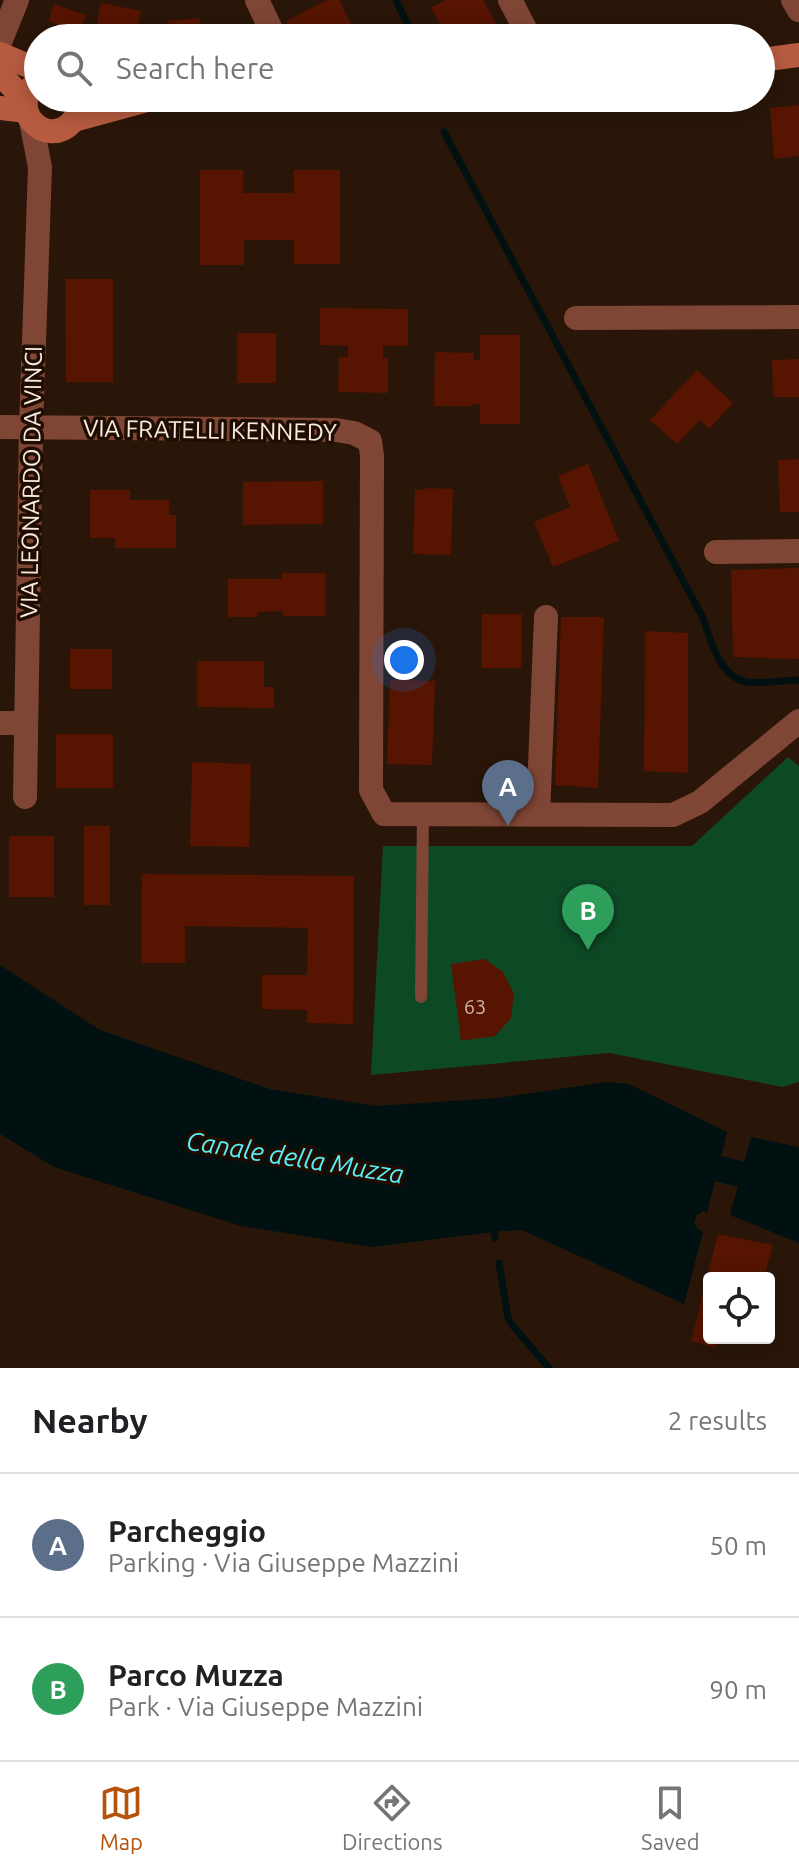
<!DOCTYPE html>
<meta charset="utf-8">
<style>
body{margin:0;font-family:Ubuntu,sans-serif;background:#f6f6f6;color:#202124}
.controls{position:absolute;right:24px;bottom:24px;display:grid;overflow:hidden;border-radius:8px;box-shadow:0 4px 20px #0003}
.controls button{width:72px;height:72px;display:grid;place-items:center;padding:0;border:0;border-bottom:2px solid #e0e0e0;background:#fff;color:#202124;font:40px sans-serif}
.you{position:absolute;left:404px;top:660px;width:28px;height:28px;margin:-20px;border:6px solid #fff;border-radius:50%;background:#1a73e8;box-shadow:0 0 0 12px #1a73e833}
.badge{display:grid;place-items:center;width:52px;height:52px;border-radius:50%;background:#b45309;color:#fff;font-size:26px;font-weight:700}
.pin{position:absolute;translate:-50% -66px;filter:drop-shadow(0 2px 4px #0008)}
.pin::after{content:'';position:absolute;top:42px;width:28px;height:24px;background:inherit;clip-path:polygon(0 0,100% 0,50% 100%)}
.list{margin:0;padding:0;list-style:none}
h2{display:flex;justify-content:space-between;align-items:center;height:104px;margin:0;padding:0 32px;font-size:34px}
h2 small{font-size:26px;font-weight:400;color:#757577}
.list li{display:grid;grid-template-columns:52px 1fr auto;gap:24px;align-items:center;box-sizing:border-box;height:144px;padding:0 32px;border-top:2px solid #e0e0e0}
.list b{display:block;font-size:30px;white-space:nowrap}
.list p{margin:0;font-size:26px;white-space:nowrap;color:#757577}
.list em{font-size:26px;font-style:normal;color:#757577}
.icon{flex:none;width:44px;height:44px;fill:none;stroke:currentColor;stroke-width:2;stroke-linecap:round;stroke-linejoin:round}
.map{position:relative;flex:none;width:799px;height:1368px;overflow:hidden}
.search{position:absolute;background:#fff;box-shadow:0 4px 20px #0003;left:24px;right:24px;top:24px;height:88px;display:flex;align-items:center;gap:20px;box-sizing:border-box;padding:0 28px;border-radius:44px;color:#757577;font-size:30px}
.sheet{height:392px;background:#fff}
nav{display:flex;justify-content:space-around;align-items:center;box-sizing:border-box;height:112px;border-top:2px solid #e0e0e0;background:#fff;font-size:22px;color:#757577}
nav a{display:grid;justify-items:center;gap:4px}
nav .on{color:#b45309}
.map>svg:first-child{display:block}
.green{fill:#0e4926}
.water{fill:#011112}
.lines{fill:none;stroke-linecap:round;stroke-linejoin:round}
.stream{stroke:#011112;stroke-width:7}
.canal{stroke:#011112;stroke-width:26}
.building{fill:#561401}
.lane{stroke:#804635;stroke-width:12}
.street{stroke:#804635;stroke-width:24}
.secondary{stroke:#b85c41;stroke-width:24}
.labels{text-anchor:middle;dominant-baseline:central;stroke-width:7;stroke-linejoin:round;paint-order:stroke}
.number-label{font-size:20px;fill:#d0b4a9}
.street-label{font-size:24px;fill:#f9eae1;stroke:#200d02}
.water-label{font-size:26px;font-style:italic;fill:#59eff7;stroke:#200d02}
</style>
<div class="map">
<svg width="799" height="1368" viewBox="0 0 799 1368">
<rect width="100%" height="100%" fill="#2a1608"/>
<!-- green -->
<path class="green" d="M 788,757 L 799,766 L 799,1082 L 783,1087 L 609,1053 L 371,1075 L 383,846 L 692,846 Z"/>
<!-- water -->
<path class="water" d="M 0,965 L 100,1030 L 270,1089 L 376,1106 L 497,1098 L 607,1082 L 629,1084 L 727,1132 L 707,1213 L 704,1211 L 697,1215 L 694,1223 L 697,1228 L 703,1232 L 684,1304 L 522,1230 L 502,1231 L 372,1247 L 241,1226 L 54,1167 L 0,1134 Z
M 751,1137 L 799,1147 L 799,1243 L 730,1215 Z"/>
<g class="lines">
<!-- stream -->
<path class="stream" d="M 396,0 L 414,38
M 444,132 L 702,616 C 711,639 718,677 747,682 C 762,684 784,680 799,680
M 493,1223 L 495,1238
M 499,1263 L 508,1318 L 513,1326 L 549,1368"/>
<!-- canal -->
<path class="canal" d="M 686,1161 L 799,1188"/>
</g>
<!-- building -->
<path class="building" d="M 327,0 L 339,0 L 358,37 L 294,38 L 286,21 Z
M 445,0 L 483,0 L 498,27 L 478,38 L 448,38 L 431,8 Z
M 101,3 L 141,11 L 135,38 L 94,38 Z
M 54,4 L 86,15 L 77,38 L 62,36 L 66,28 L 48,21 Z
M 200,18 L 201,32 L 235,30 L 236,38 L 170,38 L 168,21 Z
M 799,105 L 799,156 L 774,159 L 770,108 Z
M 200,170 L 243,170 L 243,193 L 294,193 L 294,170 L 340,170 L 340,264 L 294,264 L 294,240 L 244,240 L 244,265 L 200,265 Z
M 65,279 L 113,279 L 113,382 L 66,382 Z
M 320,308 L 408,309 L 408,346 L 383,346 L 383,358 L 388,358 L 388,393 L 338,392 L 339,357 L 348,357 L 348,346 L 320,345 Z
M 237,333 L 276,333 L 276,383 L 237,383 Z
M 480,335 L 520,335 L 520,424 L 480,424 L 480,404 L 471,404 L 471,406 L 434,406 L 435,352 L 474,353 L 474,360 L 480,360 Z
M 799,359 L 799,397 L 773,397 L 772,360 Z
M 697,370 L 733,403 L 709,429 L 700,420 L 677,444 L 650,420 Z
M 799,459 L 799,512 L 780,512 L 778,460 Z
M 588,464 L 619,541 L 553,567 L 534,522 L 570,507 L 558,476 Z
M 323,481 L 323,524 L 243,525 L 243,482 Z
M 425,488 L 453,489 L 451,555 L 413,554 L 415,490 L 425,490 Z
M 90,490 L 130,490 L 130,500 L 169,500 L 169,515 L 176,515 L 176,548 L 115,548 L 115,538 L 90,538 Z
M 799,568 L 799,659 L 733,657 L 731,570 Z
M 282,573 L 325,573 L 325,616 L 283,616 L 283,611 L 257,612 L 257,617 L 228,617 L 228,579 L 282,579 Z
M 482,614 L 522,614 L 521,668 L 481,668 Z
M 561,617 L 604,617 L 598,788 L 555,785 Z
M 645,631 L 688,633 L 688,773 L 644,771 Z
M 70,649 L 112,649 L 112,689 L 70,689 Z
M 197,661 L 264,661 L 264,687 L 274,687 L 274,708 L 197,707 Z
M 390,680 L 435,681 L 432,765 L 387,764 Z
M 56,734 L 113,734 L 113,788 L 56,788 Z
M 192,762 L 251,764 L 249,847 L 190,846 Z
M 84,826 L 110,826 L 110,905 L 84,905 Z
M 9,836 L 54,836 L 54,897 L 9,897 Z
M 142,874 L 354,876 L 353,1024 L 307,1023 L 307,1010 L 262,1009 L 262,975 L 307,975 L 308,928 L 185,926 L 185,963 L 141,963 Z
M 485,959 L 503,972 L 514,994 L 511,1018 L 495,1036 L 461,1041 L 451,964 Z
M 718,1234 L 773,1245 L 764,1278 L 709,1278 L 709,1338 L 718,1338 L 716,1348 L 691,1341 Z"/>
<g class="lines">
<!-- lane -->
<path class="lane" d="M 421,997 L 423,814"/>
<!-- street -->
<path class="street" d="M 257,0 L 275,38
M 510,0 L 530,38
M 793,0 L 799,10
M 0,42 L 17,0
M 576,318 L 799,317
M 0,427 L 336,430 L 354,433 L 370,441 L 372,456 L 371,790 L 384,814 L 673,815 L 700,802 L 799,721
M 716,552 L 799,551
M 0,723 L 26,723
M 25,797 L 31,428 L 40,167 L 31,121
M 538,815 L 546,617"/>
<!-- secondary -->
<path class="secondary" d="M 0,54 L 38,70
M 761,60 L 799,55
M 0,74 L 25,100
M 38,81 C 5,108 46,150 72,122 C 79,115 80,107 79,98
M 0,108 L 26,111
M 74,120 L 155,98"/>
</g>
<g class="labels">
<!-- number labels -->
<g class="number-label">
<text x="475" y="1006">63</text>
</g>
<!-- street labels -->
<g class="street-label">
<text transform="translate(210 430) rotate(1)">VIA FRATELLI KENNEDY</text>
<text transform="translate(31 482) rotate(-89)">VIA LEONARDO DA VINCI</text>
</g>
<!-- water labels -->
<g class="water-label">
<text transform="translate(295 1157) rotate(9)">Canale della Muzza</text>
</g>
</g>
</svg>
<div class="controls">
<button><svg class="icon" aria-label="locate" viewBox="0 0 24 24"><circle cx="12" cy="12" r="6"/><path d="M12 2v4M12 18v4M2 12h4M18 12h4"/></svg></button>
</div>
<div class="you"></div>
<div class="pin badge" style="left:508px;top:826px;background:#5c6f8a">A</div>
<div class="pin badge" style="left:588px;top:950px;background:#2e9e5b">B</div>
<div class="search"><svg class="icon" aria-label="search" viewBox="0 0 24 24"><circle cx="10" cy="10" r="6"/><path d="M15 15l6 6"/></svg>Search here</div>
</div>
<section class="sheet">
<h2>Nearby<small>2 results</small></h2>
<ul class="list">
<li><span class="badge" style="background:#5c6f8a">A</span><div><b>Parcheggio</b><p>Parking · Via Giuseppe Mazzini</p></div><em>50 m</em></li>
<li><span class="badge" style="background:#2e9e5b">B</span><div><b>Parco Muzza</b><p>Park · Via Giuseppe Mazzini</p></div><em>90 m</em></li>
</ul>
</section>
<nav>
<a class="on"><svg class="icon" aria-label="map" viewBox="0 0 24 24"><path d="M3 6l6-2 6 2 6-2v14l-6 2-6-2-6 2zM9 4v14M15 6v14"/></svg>Map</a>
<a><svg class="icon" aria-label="directions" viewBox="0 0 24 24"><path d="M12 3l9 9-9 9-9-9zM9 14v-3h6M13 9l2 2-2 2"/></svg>Directions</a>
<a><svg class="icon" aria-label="saved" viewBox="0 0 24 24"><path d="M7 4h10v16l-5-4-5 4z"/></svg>Saved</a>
</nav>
